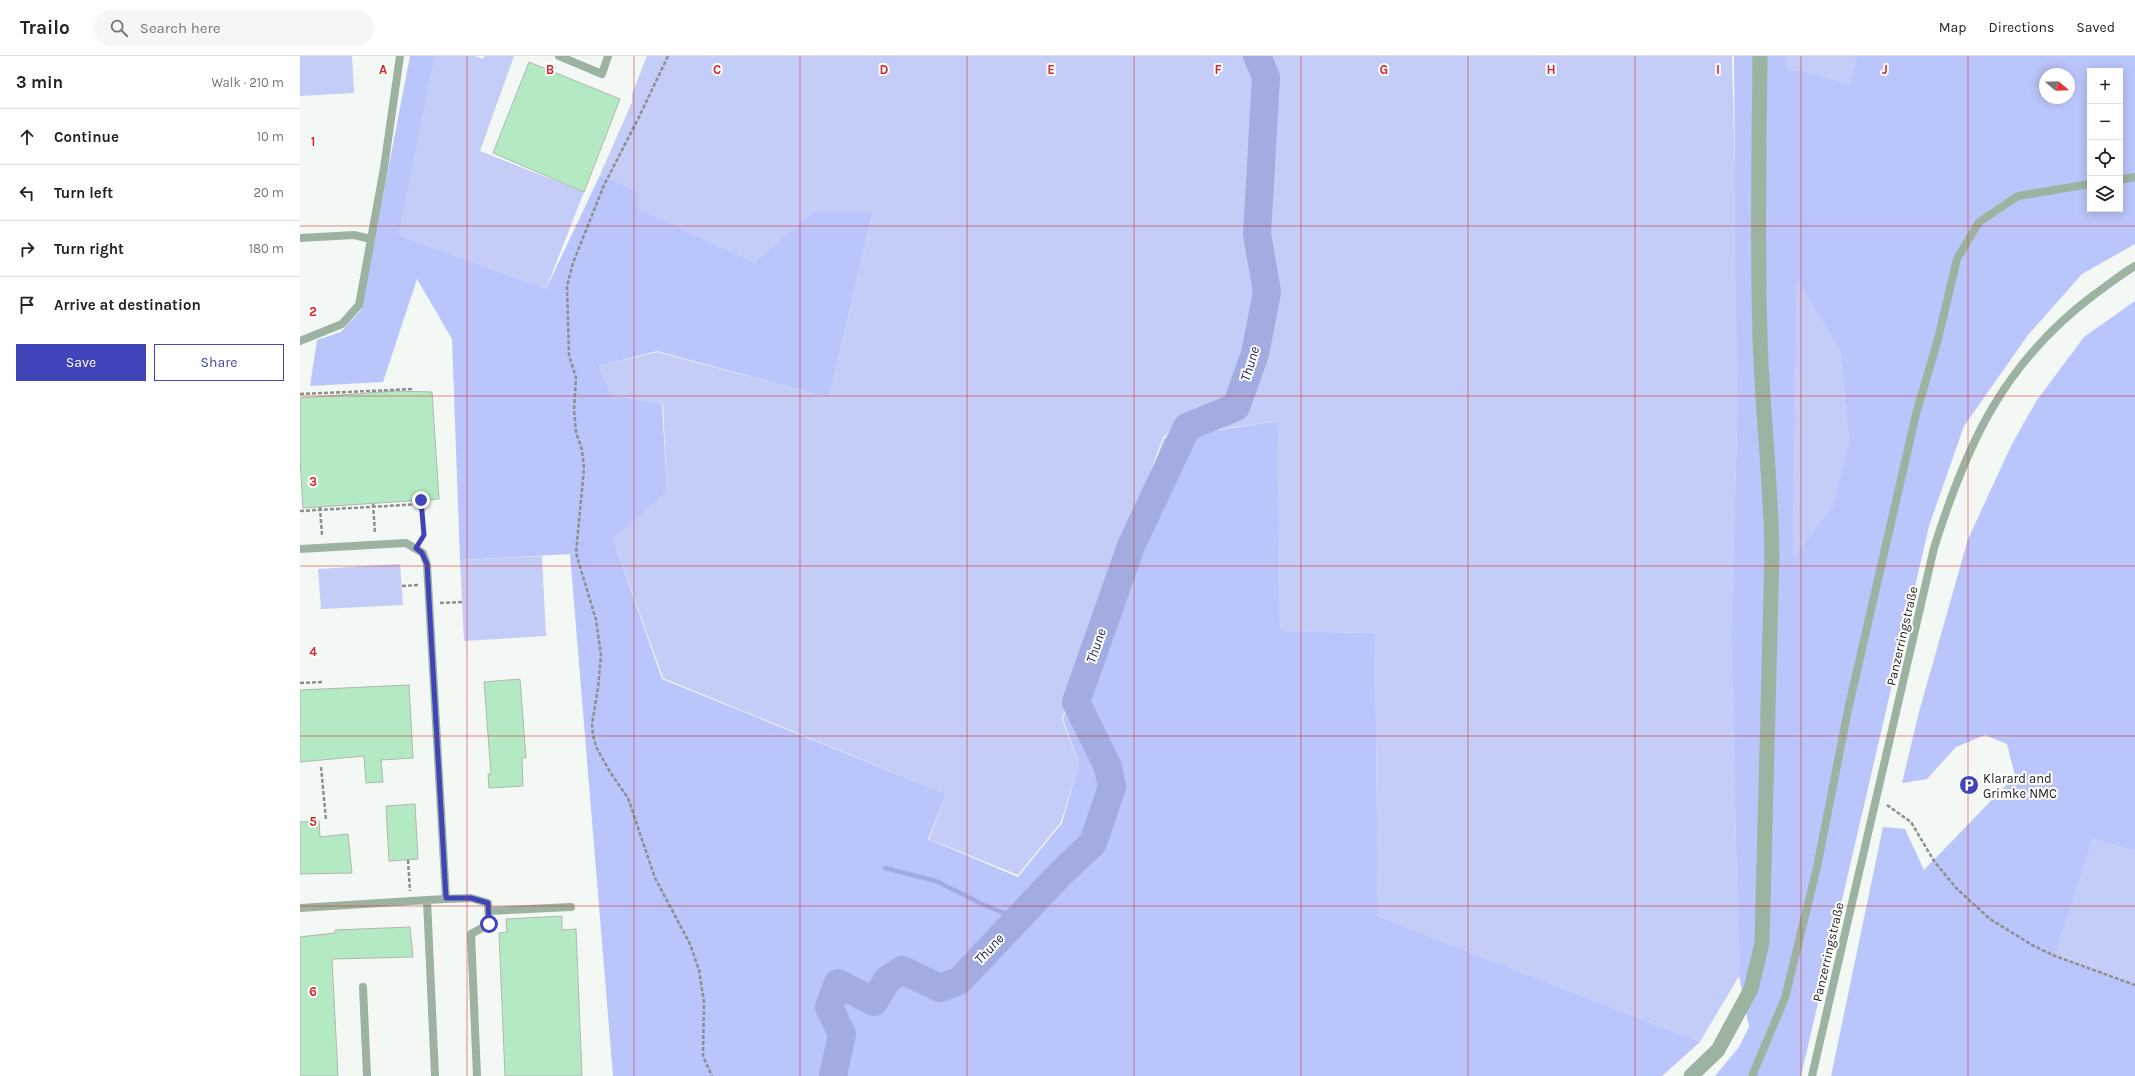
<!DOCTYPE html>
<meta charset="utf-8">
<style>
body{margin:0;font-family:Karla,sans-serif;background:#f6f6f6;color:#202124}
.controls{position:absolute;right:12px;top:12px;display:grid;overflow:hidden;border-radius:0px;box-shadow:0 2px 10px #0003}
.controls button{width:36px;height:36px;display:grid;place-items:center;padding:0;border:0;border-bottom:1px solid #e0e0e0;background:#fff;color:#202124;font:20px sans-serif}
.compass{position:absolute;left:1739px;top:12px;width:36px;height:36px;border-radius:50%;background:#fff;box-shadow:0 2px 10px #0003;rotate:109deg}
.stop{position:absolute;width:12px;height:12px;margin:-9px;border:3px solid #4144b9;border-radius:50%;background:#fff}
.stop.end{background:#4144b9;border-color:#fff;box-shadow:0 1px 4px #0008}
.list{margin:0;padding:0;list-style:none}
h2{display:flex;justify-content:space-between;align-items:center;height:52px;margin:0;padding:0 16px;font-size:17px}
h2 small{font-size:13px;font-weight:400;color:#757577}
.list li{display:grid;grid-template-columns:26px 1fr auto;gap:12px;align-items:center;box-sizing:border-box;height:56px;padding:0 16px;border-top:1px solid #e0e0e0}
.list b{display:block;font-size:15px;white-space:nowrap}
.list em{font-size:13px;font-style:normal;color:#757577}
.actions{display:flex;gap:8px;padding:12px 16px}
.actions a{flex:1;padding:9px 0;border:1px solid #4144b9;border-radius:0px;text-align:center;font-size:14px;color:#4144b9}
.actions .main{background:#4144b9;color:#fff}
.icon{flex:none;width:22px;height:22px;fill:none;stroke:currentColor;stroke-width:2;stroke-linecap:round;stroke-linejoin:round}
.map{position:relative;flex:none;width:1835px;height:1020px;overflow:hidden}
header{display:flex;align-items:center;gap:24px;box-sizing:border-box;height:56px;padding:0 20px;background:#fff;border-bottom:1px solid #e0e0e0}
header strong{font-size:19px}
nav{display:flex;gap:22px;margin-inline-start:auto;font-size:14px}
.search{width:280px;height:36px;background:#f6f6f6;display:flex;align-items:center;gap:10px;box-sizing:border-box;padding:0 14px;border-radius:22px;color:#757577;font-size:15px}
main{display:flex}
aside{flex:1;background:#fff}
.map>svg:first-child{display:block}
.green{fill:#c4cdf7}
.forest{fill:#bac5fb;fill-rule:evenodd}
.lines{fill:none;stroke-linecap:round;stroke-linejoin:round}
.stream{stroke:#a2ace1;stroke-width:4.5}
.river{stroke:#a2ace1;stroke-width:28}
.building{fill:#b4eac3;stroke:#b1b6b2}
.path{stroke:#8c8f8d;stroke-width:2.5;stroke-dasharray:4 2;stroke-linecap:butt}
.service{stroke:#9cb3a2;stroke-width:8}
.minor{stroke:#9cb3a2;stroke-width:15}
.route{stroke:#4144b9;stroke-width:5}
.grid{fill:none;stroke:#d62828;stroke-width:1;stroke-opacity:0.55}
.labels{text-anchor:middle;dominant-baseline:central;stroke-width:4;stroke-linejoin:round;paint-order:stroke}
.street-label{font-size:13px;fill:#1c1d1c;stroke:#fff}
.poi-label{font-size:13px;fill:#1c1d1c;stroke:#fff;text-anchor:start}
.water-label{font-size:14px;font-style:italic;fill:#222563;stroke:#fff}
.grid-label{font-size:13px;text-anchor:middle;font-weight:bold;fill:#d62828;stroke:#fff;stroke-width:4;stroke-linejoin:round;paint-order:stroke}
</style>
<header>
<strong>Trailo</strong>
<div class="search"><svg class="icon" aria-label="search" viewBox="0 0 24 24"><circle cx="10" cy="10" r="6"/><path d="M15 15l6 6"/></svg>Search here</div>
<nav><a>Map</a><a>Directions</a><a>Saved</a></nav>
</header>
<main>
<aside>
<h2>3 min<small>Walk · 210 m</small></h2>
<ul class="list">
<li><svg class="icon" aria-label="ahead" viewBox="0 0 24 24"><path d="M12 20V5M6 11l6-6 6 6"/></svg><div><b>Continue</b></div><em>10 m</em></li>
<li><svg class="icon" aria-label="left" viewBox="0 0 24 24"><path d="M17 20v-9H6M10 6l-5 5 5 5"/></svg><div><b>Turn left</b></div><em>20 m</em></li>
<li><svg class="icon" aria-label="right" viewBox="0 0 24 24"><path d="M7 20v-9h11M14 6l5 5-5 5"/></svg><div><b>Turn right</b></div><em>180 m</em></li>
<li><svg class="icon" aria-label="arrive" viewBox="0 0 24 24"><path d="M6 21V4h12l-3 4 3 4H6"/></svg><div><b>Arrive at destination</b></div></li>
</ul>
<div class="actions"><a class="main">Save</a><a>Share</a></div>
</aside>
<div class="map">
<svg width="1835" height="1020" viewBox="0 0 1835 1020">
<rect width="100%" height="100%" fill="#f3f8f4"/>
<!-- green -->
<path class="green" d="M 0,0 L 52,0 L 54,37 L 0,40 Z
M 135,0 L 175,0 L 183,3 L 185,0 L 214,0 L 180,95 L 284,136 L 246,233 L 99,179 Z
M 347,0 L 1432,0 L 1436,158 L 1437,374 L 1431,578 L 1439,920 L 1400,986 L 1078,860 L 1075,577 L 983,575 L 980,571 L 978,365 L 864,381 L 909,340 L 863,381 L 762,663 L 779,709 L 761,766 L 718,819 L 629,783 L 646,738 L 363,622 L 313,483 L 367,436 L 363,348 L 311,339 L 299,310 L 357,296 L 529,342 L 573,157 L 514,155 L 454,206 L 335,152 L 339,136 L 300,119 L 332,46 L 332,38 Z
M 1486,0 L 1557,0 L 1549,28 L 1503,15 L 1486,14 Z
M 1497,221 L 1540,296 L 1549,385 L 1533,449 L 1493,504 Z
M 242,500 L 246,580 L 164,585 L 160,504 Z
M 100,508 L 103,549 L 21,553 L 18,513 Z
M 1793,783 L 1835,795 L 1835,929 L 1755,900 Z"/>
<!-- forest -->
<path class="forest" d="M 110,0 L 135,0 L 99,179 L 246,233 L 300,119 L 339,136 L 338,153 L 454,206 L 514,155 L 573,156 L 529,342 L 357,295 L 299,310 L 311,339 L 362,348 L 367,436 L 313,483 L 362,623 L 646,738 L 628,783 L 718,821 L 762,767 L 779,708 L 763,663 L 864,382 L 978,365 L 980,571 L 983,575 L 1075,577 L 1078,860 L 1400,986 L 1362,1020 L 313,1020 L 270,498 L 160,504 L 152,283 L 117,223 L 83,326 L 10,330 L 17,284 L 41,276 L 61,254 Z
M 1434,0 L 1486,0 L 1487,14 L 1503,15 L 1549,28 L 1557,0 L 1835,0 L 1835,188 L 1782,218 L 1728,279 L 1664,370 L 1629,470 L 1501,1020 L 1415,1020 L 1439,991 L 1449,971 L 1439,920 L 1431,578 L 1437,374 ZM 1790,15 L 1820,15 L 1820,153 L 1790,153 ZM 1745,18 L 1769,18 L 1769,42 L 1745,42 ZM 1497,222 L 1540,296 L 1549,385 L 1533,449 L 1493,503 Z
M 1835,245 L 1835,795 L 1793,783 L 1755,900 L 1835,929 L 1835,1020 L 1531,1020 L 1583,771 L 1605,773 L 1624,814 L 1715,720 L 1707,688 L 1685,679 L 1656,691 L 1627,723 L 1602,727 L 1619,656 L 1668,483 L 1712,388 L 1737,344 L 1784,281 Z"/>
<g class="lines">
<!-- stream -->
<path class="stream" d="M 585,812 L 636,825 L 684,849 L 718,863"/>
<!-- river -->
<path class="river" d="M 533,1020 L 542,978 L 529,951 L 538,927 L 574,946 L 587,924 L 602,914 L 640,932 L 659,925 L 761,817 L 793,787 L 812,731 L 808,711 L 776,646 L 831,490 L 887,371 L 936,351 L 955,298 L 967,236 L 957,178 L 966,21 L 957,0"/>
</g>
<!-- building -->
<path class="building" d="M 229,6 L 320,43 L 284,136 L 193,97 Z
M 95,335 L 132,336 L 139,443 L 3,452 L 0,401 L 0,342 Z
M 220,623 L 226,702 L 222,702 L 223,730 L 189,732 L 188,718 L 191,718 L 184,626 Z
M 109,629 L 113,702 L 81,704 L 83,726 L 66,727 L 64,700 L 0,706 L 0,634 Z
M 115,748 L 118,803 L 89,805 L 86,750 Z
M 19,765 L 20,781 L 48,778 L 52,817 L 0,818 L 0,766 Z
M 262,860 L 262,874 L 276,873 L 282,1020 L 205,1020 L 199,877 L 207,876 L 206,863 Z
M 110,871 L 113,901 L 32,903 L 38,1020 L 0,1020 L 0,881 L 35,877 L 35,874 Z"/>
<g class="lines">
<!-- path -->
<path class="path" d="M 368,0 L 338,63 L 304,129 L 273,207 L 267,230 L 269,299 L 276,322 L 274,354 L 276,376 L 282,394 L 284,412 L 276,497 L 296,564 L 301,599 L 298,632 L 292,668 L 293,679 L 296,691 L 310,716 L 328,742 L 355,822 L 390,888 L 399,914 L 404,946 L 403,1000 L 412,1020
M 0,338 L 114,333
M 121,444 L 124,479 L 121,483
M 73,448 L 75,477
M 20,451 L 22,480
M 0,455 L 121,448
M 102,530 L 118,529
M 140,547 L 162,546
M 0,627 L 22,626
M 21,711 L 26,764
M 1587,749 L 1611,766 L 1634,805 L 1657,833 L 1690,863 L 1732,889 L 1755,900 L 1835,929
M 108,804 L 110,835"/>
<!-- service -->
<path class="service" d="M 259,0 L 302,18 L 308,0
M 1820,124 L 1835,121
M 0,182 L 54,179 L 71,183
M 0,285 L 42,268 L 59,249 L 84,112 L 100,0
M 0,493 L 106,487 L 123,497 L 127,508 L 146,843 L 127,844
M 146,843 L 171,842 L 188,847 L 189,868 L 171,878 L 177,1020
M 0,852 L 127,844 L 135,1020
M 188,855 L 271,851
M 63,931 L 67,1020
M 1452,1020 L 1485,942 L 1517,811 L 1548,654 L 1616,358 L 1638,283 L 1657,203 L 1679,166 L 1718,140 L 1790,128
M 1512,1020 L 1634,492 C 1667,387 1704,306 1795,238 C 1808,229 1821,218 1835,210"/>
<!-- minor -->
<path class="minor" d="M 1391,1020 L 1418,994 L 1451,933 L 1462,887 L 1472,498 C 1471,425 1462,353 1460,281 C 1457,187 1459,94 1460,0"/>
</g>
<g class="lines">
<!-- route -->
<path class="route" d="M 121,444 L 124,479 L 116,492 L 122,497 L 127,508 L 146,842 L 171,842 L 188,847 L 189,868"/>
</g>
<!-- grid -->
<path class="grid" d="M 167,0 L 167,1020M 334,0 L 334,1020M 500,0 L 500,1020M 667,0 L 667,1020M 834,0 L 834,1020M 1001,0 L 1001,1020M 1168,0 L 1168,1020M 1335,0 L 1335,1020M 1501,0 L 1501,1020M 1668,0 L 1668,1020M 0,170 L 1835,170M 0,340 L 1835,340M 0,510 L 1835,510M 0,680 L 1835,680M 0,850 L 1835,850"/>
<!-- icons -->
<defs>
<symbol id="parking-disc" viewBox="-11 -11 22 22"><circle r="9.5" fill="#4144b9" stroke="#fff"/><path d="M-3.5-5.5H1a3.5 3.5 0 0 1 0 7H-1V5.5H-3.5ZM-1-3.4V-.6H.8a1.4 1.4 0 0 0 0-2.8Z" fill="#fff"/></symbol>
</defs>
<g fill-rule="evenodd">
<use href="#parking-disc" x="1658" y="718" width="22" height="22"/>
</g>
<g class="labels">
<!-- street labels -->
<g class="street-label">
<text transform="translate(1602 580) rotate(-77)">Panzerringstraße</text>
<text transform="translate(1528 896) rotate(-77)">Panzerringstraße</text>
</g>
<!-- poi labels -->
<g class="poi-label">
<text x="1683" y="722">Klarard and<tspan x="1683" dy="15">Grimke NMC</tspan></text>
</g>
<!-- water labels -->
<g class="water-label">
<text transform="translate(950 308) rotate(-73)">Thune</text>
<text transform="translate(796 590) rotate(-71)">Thune</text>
<text transform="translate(689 893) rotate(-47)">Thune</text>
</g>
</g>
<g class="grid-label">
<text x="83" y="18">A</text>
<text x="250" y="18">B</text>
<text x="417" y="18">C</text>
<text x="584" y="18">D</text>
<text x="751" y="18">E</text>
<text x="918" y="18">F</text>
<text x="1084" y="18">G</text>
<text x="1251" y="18">H</text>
<text x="1418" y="18">I</text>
<text x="1585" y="18">J</text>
<text x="13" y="90">1</text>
<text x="13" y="260">2</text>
<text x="13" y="430">3</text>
<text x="13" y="600">4</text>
<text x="13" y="770">5</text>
<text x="13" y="940">6</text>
</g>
</svg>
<div class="controls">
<button>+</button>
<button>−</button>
<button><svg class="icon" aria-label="locate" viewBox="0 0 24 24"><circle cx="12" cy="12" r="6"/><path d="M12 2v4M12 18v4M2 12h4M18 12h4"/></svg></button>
<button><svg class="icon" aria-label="layers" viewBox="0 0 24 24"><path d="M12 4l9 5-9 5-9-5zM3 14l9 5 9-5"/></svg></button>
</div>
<svg class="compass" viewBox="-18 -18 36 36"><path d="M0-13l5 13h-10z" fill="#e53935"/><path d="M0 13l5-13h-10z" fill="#757577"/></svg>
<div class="stop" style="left:189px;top:868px"></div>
<div class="stop end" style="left:121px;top:444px"></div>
</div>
</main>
